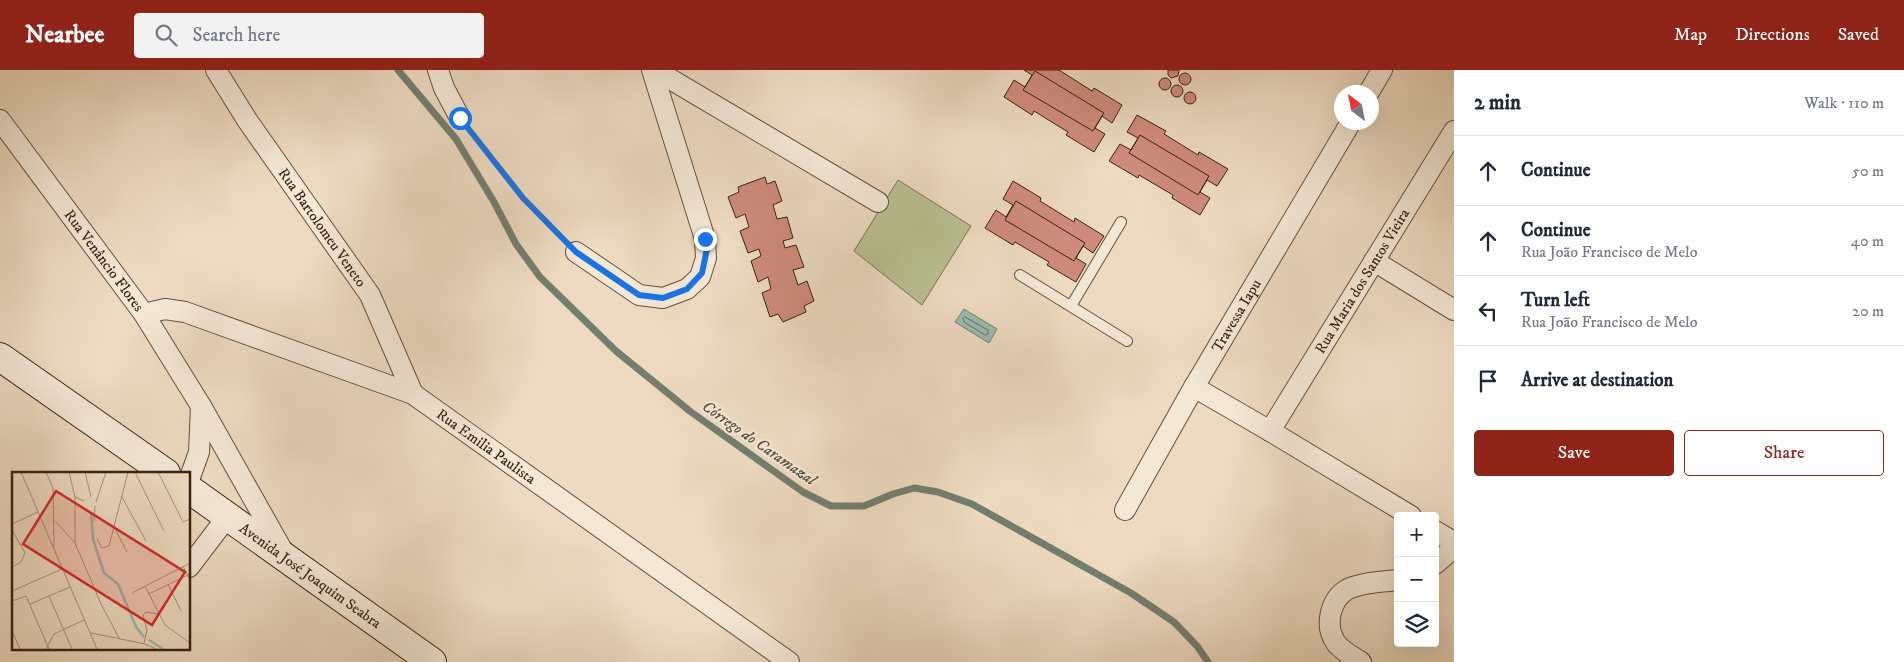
<!DOCTYPE html>
<meta charset="utf-8">
<style>
body{margin:0;font-family:"IM FELL DW Pica",serif;background:#f2f2f3;color:#1f2937}
.controls{position:absolute;right:15px;bottom:15px;display:grid;overflow:hidden;border-radius:5px;box-shadow:0 5px 20px #0002}
.controls button{width:45px;height:45px;display:grid;place-items:center;padding:0;border:0;border-bottom:1px solid #e0e1e3;background:#fff;color:#1f2937;font:25px sans-serif}
.compass{position:absolute;left:1334px;top:15px;width:45px;height:45px;border-radius:50%;background:#fff;box-shadow:0 5px 20px #0002;rotate:328deg}
.stop{position:absolute;width:15px;height:15px;margin:-11px;border:4px solid #1a73e8;border-radius:50%;background:#fff}
.stop.end{background:#1a73e8;border-color:#fff;box-shadow:0 1px 5px #0008}
.list{margin:0;padding:0;list-style:none}
h2{display:flex;justify-content:space-between;align-items:center;height:65px;margin:0;padding:0 20px;font-size:21px}
h2 small{font-size:16px;font-weight:400;color:#747a83}
.list li{display:grid;grid-template-columns:32px 1fr auto;gap:15px;align-items:center;box-sizing:border-box;height:70px;padding:0 20px;border-top:1px solid #e0e1e3}
.list b{display:block;font-size:19px;white-space:nowrap}
.list p{margin:0;font-size:16px;white-space:nowrap;color:#747a83}
.list em{font-size:16px;font-style:normal;color:#747a83}
.actions{display:flex;gap:10px;padding:15px 20px}
.actions a{flex:1;padding:11px 0;border:1px solid #8f2418;border-radius:5px;text-align:center;font-size:18px;color:#8f2418}
.actions .main{background:#8f2418;color:#fff}
.icon{flex:none;width:28px;height:28px;fill:none;stroke:currentColor;stroke-width:2;stroke-linecap:round;stroke-linejoin:round}
.map{position:relative;flex:none;width:1454px;height:592px;overflow:hidden}
header{display:flex;align-items:center;gap:30px;box-sizing:border-box;height:70px;padding:0 25px;background:#8f2418;color:#fff}
header strong{font-size:24px}
nav{display:flex;gap:28px;margin-inline-start:auto;font-size:18px}
.search{width:350px;height:45px;background:#f2f2f3;display:flex;align-items:center;gap:12px;box-sizing:border-box;padding:0 18px;border-radius:5px;color:#747a83;font-size:19px}
main{display:flex}
aside{flex:1;background:#fff}
.map>svg:first-child{display:block}
.green{fill:#b9c092;stroke:#797152}
.water{fill:#99bbb0;stroke:#737e70}
.lines{fill:none;stroke-linecap:round;stroke-linejoin:round}
.shore{stroke:#696e60;stroke-width:1}
.stream{stroke:#737e70;stroke-width:7}
.building{fill:#cf8b7b;stroke:#392211}
.service-casing{stroke:#66503d;stroke-width:12}
.minor-casing{stroke:#66503d;stroke-width:22}
.secondary-casing{stroke:#392211;stroke-width:30}
.path{stroke:#392211;stroke-width:3;stroke-dasharray:4 2.5;stroke-linecap:butt}
.service{stroke:#f3e7d6;stroke-width:10}
.minor{stroke:#f3e7d6;stroke-width:20}
.secondary{stroke:#f3e7d6;stroke-width:28}
.route{stroke:#1a73e8;stroke-width:6}
.labels{text-anchor:middle;dominant-baseline:central;stroke-width:4;stroke-linejoin:round;paint-order:stroke}
.street-label{font-size:15px;fill:#392211;stroke:#f3e7d6}
.water-label{font-size:16px;font-style:italic;fill:#565041;stroke:#f3e7d6}
.inset-river{fill:none;stroke:#99bbb0;stroke-width:2.5}
.inset-road{fill:none;stroke:#a5907a;stroke-width:1}
.view{fill:#d62828;fill-opacity:0.15;stroke:#d62828;stroke-width:2.5}
.inset-edge{fill:none;stroke:#392211;stroke-width:2.5}
</style>
<header>
<strong>Nearbee</strong>
<div class="search"><svg class="icon" aria-label="search" viewBox="0 0 24 24"><circle cx="10" cy="10" r="6"/><path d="M15 15l6 6"/></svg>Search here</div>
<nav><a>Map</a><a>Directions</a><a>Saved</a></nav>
</header>
<main>
<div class="map">
<svg width="1454" height="592" viewBox="0 0 1454 592">
<rect width="100%" height="100%" fill="#eddac0"/>
<filter id="stains"><feTurbulence type="fractalNoise" baseFrequency=".004" numOctaves="4"/><feColorMatrix values="0 0 0 0 .2 0 0 0 0 .09 0 0 0 0 .02 0 0 0 .5 -.17"/></filter>
<radialGradient id="worn" r=".72"><stop offset=".6" stop-color="#630" stop-opacity="0"/><stop offset="1" stop-color="#630" stop-opacity=".3"/></radialGradient>
<!-- green -->
<path class="green" d="M 898,110 L 971,156 L 922,235 L 854,181 Z"/>
<!-- water -->
<path class="water" d="M 964,239 L 997,259 L 989,273 L 955,252 Z"/>
<g class="lines">
<!-- shore -->
<path class="shore" d="M 965,247 L 988,260 L 988,264 L 985,265 L 964,252 L 963,249 Z"/>
<!-- stream -->
<path class="stream" d="M 398,0 L 456,69 L 494,132 L 516,174 L 540,207 L 616,281 L 691,342 L 803,422 L 831,436 L 864,436 L 893,424 L 914,418 L 938,422 L 972,434 L 1131,523 L 1174,552 L 1197,576 L 1208,592"/>
</g>
<!-- building -->
<path class="building" d="M 1024,0 L 1059,0 L 1092,21 L 1094,18 L 1122,35 L 1112,53 L 1102,46 L 1095,58 L 1105,64 L 1094,82 L 1066,65 L 1068,62 L 1034,41 L 1032,45 L 1004,27 L 1014,10 L 1025,17 L 1032,5 Z
M 1168,0 L 1179,0 L 1178,6 L 1171,8 L 1168,5 Z
M 1035,1 L 1104,43 L 1093,61 L 1023,20 Z
M1179 9a6 6 0 1 1 12 0a6 6 0 1 1-12 0Z
M1159 14a6 6 0 1 1 12 0a6 6 0 1 1-12 0Z
M1171 21a6 6 0 1 1 12 0a6 6 0 1 1-12 0Z
M1184 28a6 6 0 1 1 12 0a6 6 0 1 1-12 0Z
M 1137,45 L 1166,61 L 1164,64 L 1198,85 L 1199,82 L 1228,99 L 1217,116 L 1207,110 L 1200,122 L 1210,128 L 1200,145 L 1172,128 L 1173,125 L 1139,105 L 1138,108 L 1109,91 L 1120,74 L 1131,80 L 1138,68 L 1127,62 Z
M 1140,65 L 1209,106 L 1198,125 L 1129,83 Z
M 765,107 L 767,114 L 775,111 L 782,131 L 773,135 L 777,149 L 787,147 L 793,168 L 783,171 L 785,178 L 796,175 L 804,197 L 793,200 L 798,215 L 807,211 L 814,231 L 804,236 L 806,242 L 783,252 L 778,244 L 770,247 L 762,223 L 771,219 L 768,207 L 758,212 L 751,191 L 761,186 L 759,179 L 748,183 L 740,161 L 749,157 L 745,144 L 736,148 L 728,127 L 739,122 L 738,117 Z
M 1013,111 L 1041,128 L 1040,131 L 1074,152 L 1075,148 L 1104,166 L 1093,183 L 1083,176 L 1076,188 L 1086,194 L 1076,212 L 1047,195 L 1049,192 L 1015,172 L 1013,175 L 985,158 L 996,140 L 1006,147 L 1013,135 L 1003,129 Z
M 1016,131 L 1085,173 L 1074,191 L 1005,150 Z"/>
<g class="lines">
<defs>
<path id="service" d="M 1020,205 L 1127,271
M 1071,236 L 1121,152"/>
<g id="minor">
<path id="s1" d="M 216,0 L 247,50 L 370,225 L 413,324"/>
<path d="M 438,0 L 444,18 L 460,48"/>
<path d="M 655,0 L 878,132"/>
<path d="M 1369,22 L 1382,0"/>
<path id="s2" d="M 0,50 L 144,244 L 201,336 L 285,485"/>
<path d="M 576,182 L 639,225 L 663,228 L 687,219 L 700,207 L 706,188 L 705,169 L 652,0"/>
<path d="M 1374,191 L 1454,240"/>
<path id="s3" d="M 144,244 L 165,239 L 185,242 L 413,324 L 789,592"/>
<path d="M 1194,317 L 1270,361 L 1411,446"/>
<path id="s4" d="M 1270,361 L 1454,61"/>
<path d="M 189,410 L 199,382 L 201,336"/>
<path id="s5" d="M 1125,440 L 1194,317 L 1351,52"/>
<path d="M 1435,461 L 1454,472"/>
<path d="M 1435,494 L 1448,483 L 1454,476"/>
<path d="M 189,497 L 228,446"/>
<path d="M 1361,592 C 1352,586 1342,581 1336,573 C 1324,556 1330,529 1348,519 C 1363,512 1382,512 1398,510"/>
</g>
<g id="secondary">
<path d="M 0,287 L 166,403"/>
<path id="s6" d="M 189,419 L 432,592"/>
</g>
</defs>
<!-- service casing -->
<use href="#service" class="service-casing"/>
<!-- minor casing -->
<use href="#minor" class="minor-casing"/>
<!-- secondary casing -->
<use href="#secondary" class="secondary-casing"/>
<!-- path -->
<path class="path" d="M 473,64 L 523,128 L 561,167"/>
<!-- service -->
<use href="#service" class="service"/>
<!-- minor -->
<use href="#minor" class="minor"/>
<!-- secondary -->
<use href="#secondary" class="secondary"/>
</g>
<g class="lines">
<!-- route -->
<path class="route" d="M 460,48 L 523,128 L 576,182 L 639,225 L 663,228 L 687,219 L 702,203 L 707,179 L 705,169"/>
</g>
<g class="labels">
<!-- street labels -->
<g class="street-label">
<text stroke="none"><textPath href="#s1" startOffset="190">Rua Bartolomeu Veneto</textPath></text>
<text stroke="none"><textPath href="#s2" startOffset="175">Rua Venâncio Flores</textPath></text>
<text stroke="none"><textPath href="#s4" startOffset="176">Rua Maria dos Santos Vieira</textPath></text>
<text stroke="none"><textPath href="#s5" startOffset="224">Travessa Iapu</textPath></text>
<text stroke="none"><textPath href="#s3" startOffset="374">Rua Emilia Paulista</textPath></text>
<text stroke="none"><textPath href="#s6" startOffset="149">Avenida José Joaquim Seabra</textPath></text>
</g>
<!-- water labels -->
<g class="water-label">
<text transform="translate(759 373) rotate(35)">Córrego do Caramazal</text>
</g>
</g>
<!-- overview -->
<g transform="translate(12 402)">
<rect width="178" height="178" fill="#eddac0"/>
<path class="inset-river" d="M 79,40 L 81,67 L 92,101 L 106,112 L 124,155 L 132,165M 137,168 L 151,177"/>
<path class="inset-road" d="M 9,0 L 85,177M 34,0 L 41,16 L 42,75M 57,0 L 63,25 L 72,29M 73,0 L 79,25M 123,0 L 152,59M 146,0 L 171,50 L 178,47M 110,25 L 134,69M 84,30 L 94,0M 43,49 L 63,71 L 89,132 L 107,166M 82,49 L 83,34M 0,52 L 26,40M 102,55 L 115,80M 0,58 L 13,81 L 9,90 L 0,95M 85,67 L 90,76 L 97,74 L 116,0M 63,71 L 63,25M 171,94 L 178,108M 156,112 L 169,139M 133,114 L 153,153 L 178,171M 0,119 L 50,97M 120,121 L 178,91M 137,122 L 178,102M 37,124 L 60,177M 0,129 L 14,124 L 37,177M 18,132 L 58,115M 0,159 L 8,177M 79,161 L 133,172 L 144,177M 132,171 L 135,158 L 131,143 L 134,140 L 147,142M 34,177 L 42,162 L 72,148"/>
<path class="view" d="M 44,19 L 173,100 L 140,153 L 11,72 Z"/>
<rect width="178" height="178" class="inset-edge"/>
</g>
<rect width="100%" height="100%" filter="url(#stains)"/>
<rect width="100%" height="100%" fill="url(#worn)"/>
</svg>
<div class="controls">
<button>+</button>
<button>−</button>
<button><svg class="icon" aria-label="layers" viewBox="0 0 24 24"><path d="M12 4l9 5-9 5-9-5zM3 14l9 5 9-5"/></svg></button>
</div>
<svg class="compass" viewBox="-18 -18 36 36"><path d="M0-13l5 13h-10z" fill="#e53935"/><path d="M0 13l5-13h-10z" fill="#747a83"/></svg>
<div class="stop" style="left:460px;top:48px"></div>
<div class="stop end" style="left:705px;top:169px"></div>
</div>
<aside>
<h2>2 min<small>Walk · 110 m</small></h2>
<ul class="list">
<li><svg class="icon" aria-label="ahead" viewBox="0 0 24 24"><path d="M12 20V5M6 11l6-6 6 6"/></svg><div><b>Continue</b></div><em>50 m</em></li>
<li><svg class="icon" aria-label="ahead" viewBox="0 0 24 24"><path d="M12 20V5M6 11l6-6 6 6"/></svg><div><b>Continue</b><p>Rua João Francisco de Melo</p></div><em>40 m</em></li>
<li><svg class="icon" aria-label="left" viewBox="0 0 24 24"><path d="M17 20v-9H6M10 6l-5 5 5 5"/></svg><div><b>Turn left</b><p>Rua João Francisco de Melo</p></div><em>20 m</em></li>
<li><svg class="icon" aria-label="arrive" viewBox="0 0 24 24"><path d="M6 21V4h12l-3 4 3 4H6"/></svg><div><b>Arrive at destination</b></div></li>
</ul>
<div class="actions"><a class="main">Save</a><a>Share</a></div>
</aside>
</main>
